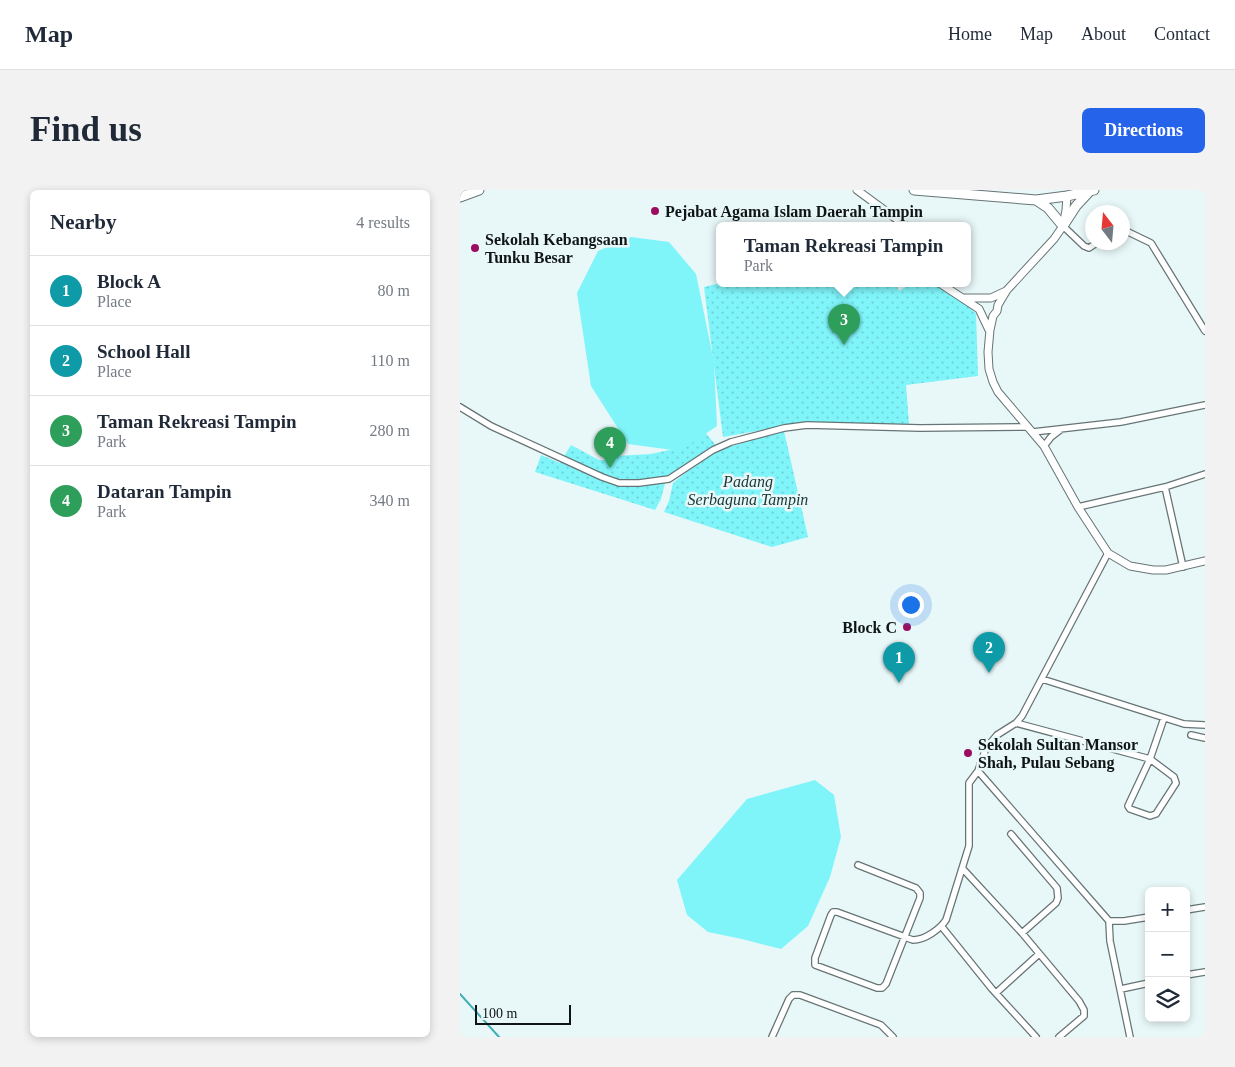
<!DOCTYPE html>
<meta charset="utf-8">
<style>
body{margin:0;font-family:Georgia,serif;background:#f2f2f3;color:#1f2937}
.controls{position:absolute;right:15px;bottom:15px;display:grid;overflow:hidden;border-radius:8px;box-shadow:0 2px 8px #0003}
.controls button{width:45px;height:45px;display:grid;place-items:center;padding:0;border:0;border-bottom:1px solid #e0e1e3;background:#fff;color:#1f2937;font:25px sans-serif}
.compass{position:absolute;left:625px;top:15px;width:45px;height:45px;border-radius:50%;background:#fff;box-shadow:0 2px 8px #0003;rotate:344deg}
.scale{position:absolute;left:15px;bottom:12px;width:96px;box-sizing:border-box;padding-left:5px;border:2px solid #0f1414;border-top:0;font-size:14px;line-height:18px;white-space:nowrap;color:#0f1414;-webkit-text-stroke:4px #e8f7f8;paint-order:stroke}
.you{position:absolute;left:450px;top:414px;width:18px;height:18px;margin:-12px;border:4px solid #fff;border-radius:50%;background:#1a73e8;box-shadow:0 0 0 8px #1a73e833}
.badge{display:grid;place-items:center;width:32px;height:32px;border-radius:50%;background:#2563eb;color:#fff;font-size:16px;font-weight:700}
.pin{position:absolute;translate:-50% -41px;filter:drop-shadow(0 1px 2px #0008)}
.pin::after{content:'';position:absolute;top:26px;width:18px;height:15px;background:inherit;clip-path:polygon(0 0,100% 0,50% 100%)}
.popup{position:absolute;left:256px;top:32px;width:255px;height:65px;box-sizing:border-box;display:grid;place-content:center;border-radius:8px;background:#fff;filter:drop-shadow(0 1px 4px #0005);font-size:16px;white-space:nowrap;color:#747a83}
.popup b{font-size:19px;color:#1f2937}
.popup::after{content:'';position:absolute;left:50%;top:100%;margin-left:-10px;border:10px solid transparent;border-top-color:#fff}
.list{margin:0;padding:0;list-style:none}
h2{display:flex;justify-content:space-between;align-items:center;height:65px;margin:0;padding:0 20px;font-size:21px}
h2 small{font-size:16px;font-weight:400;color:#747a83}
.list li{display:grid;grid-template-columns:32px 1fr auto;gap:15px;align-items:center;box-sizing:border-box;height:70px;padding:0 20px;border-top:1px solid #e0e1e3}
.list b{display:block;font-size:19px;white-space:nowrap}
.list p{margin:0;font-size:16px;white-space:nowrap;color:#747a83}
.list em{font-size:16px;font-style:normal;color:#747a83}
.icon{flex:none;width:28px;height:28px;fill:none;stroke:currentColor;stroke-width:2;stroke-linecap:round;stroke-linejoin:round}
.map{position:relative;flex:none;width:745px;height:847px;overflow:hidden;border-radius:8px}
header{display:flex;align-items:center;gap:30px;box-sizing:border-box;height:70px;padding:0 25px;background:#fff;border-bottom:1px solid #e0e1e3}
header strong{font-size:24px}
nav{display:flex;gap:28px;margin-inline-start:auto;font-size:18px}
.intro{display:flex;align-items:center;justify-content:space-between;box-sizing:border-box;height:120px;padding:0 30px}
h1{margin:0;font-size:35px}
.button{padding:12px 22px;border-radius:8px;background:#2563eb;color:#fff;font-size:18px;font-weight:700}
main{display:flex;gap:30px;padding:0 30px}
aside{flex:1;background:#fff;border-radius:8px;box-shadow:0 2px 8px #0003}
.map>svg:first-child{display:block}
.park{fill:url(#park-dots)}
.pitch{fill:#7ff5fa}
.lines{fill:none;stroke-linecap:round;stroke-linejoin:round}
.stream{stroke:#40aeb3;stroke-width:2}
.minor-casing{stroke:#677475;stroke-width:8}
.tertiary-casing{stroke:#677475;stroke-width:9}
.trunk-casing{stroke:#677475;stroke-width:11}
.minor{stroke:#fff;stroke-width:5.5}
.tertiary{stroke:#fff;stroke-width:7}
.trunk{stroke:#fff;stroke-width:9}
.poi-dot{fill:#9b0e5f;stroke:#e8f7f8;stroke-width:2}
.labels{text-anchor:middle;dominant-baseline:central;stroke-width:5;stroke-linejoin:round;paint-order:stroke}
.poi-label{font-size:16px;font-weight:bold;fill:#0f1414;stroke:#e8f7f8;text-anchor:start}
.park-label{font-size:16px;font-style:italic;fill:#1c3536;stroke:#e8f7f8}
</style>
<header>
<strong>Map</strong>
<nav><a>Home</a><a>Map</a><a>About</a><a>Contact</a></nav>
</header>
<div class="intro"><h1>Find us</h1><a class="button">Directions</a></div>
<main>
<aside>
<h2>Nearby<small>4 results</small></h2>
<ul class="list">
<li><span class="badge" style="background:#0f9aa8">1</span><div><b>Block A</b><p>Place</p></div><em>80 m</em></li>
<li><span class="badge" style="background:#0f9aa8">2</span><div><b>School Hall</b><p>Place</p></div><em>110 m</em></li>
<li><span class="badge" style="background:#2e9e5b">3</span><div><b>Taman Rekreasi Tampin</b><p>Park</p></div><em>280 m</em></li>
<li><span class="badge" style="background:#2e9e5b">4</span><div><b>Dataran Tampin</b><p>Park</p></div><em>340 m</em></li>
</ul>
</aside>
<div class="map">
<svg width="745" height="847" viewBox="0 0 745 847">
<defs>
<pattern id="park-dots" width="8" height="8" patternUnits="userSpaceOnUse" patternTransform="scale(1.25)"><rect width="8" height="8" fill="#7ff5fa"/><path d="M2 2h.1M6 6h.1" fill="none" stroke="#6dd1d5" stroke-width="1.8" stroke-linecap="round"/></pattern>
</defs>
<rect width="100%" height="100%" fill="#e8f7f8"/>
<!-- park -->
<path class="park" d="M 260,93 L 436,94 L 439,101 L 450,94 L 486,94 L 516,124 L 518,186 L 446,195 L 449,234 L 330,235 L 263,247 L 244,97 Z
M 324,241 L 348,347 L 312,357 L 204,322 L 209,311 L 213,293 L 239,272 L 258,260 Z
M 245,242 L 258,258 L 206,289 L 201,309 L 195,320 L 75,282 L 81,265 L 100,273 L 111,255 L 139,270 L 149,270 L 156,266 L 191,264 L 218,258 Z"/>
<!-- pitch -->
<path class="pitch" d="M 171,47 L 209,52 L 236,84 L 254,172 L 257,236 L 220,261 L 168,254 L 131,196 L 117,103 L 138,61 Z
M 355,590 L 374,605 L 381,647 L 370,687 L 348,736 L 321,759 L 282,749 L 248,742 L 227,725 L 217,690 L 287,609 Z"/>
<g class="lines">
<!-- stream -->
<path class="stream" d="M 0,804 L 39,847"/>
<defs>
<path id="minor" d="M 603,36 L 624,56 L 629,58 L 638,52
M 662,39 L 691,53 L 745,141
M 0,217 L 31,236 L 142,287 L 159,293 L 179,293 L 209,289 L 253,260 L 271,252 L 324,238 L 347,235 L 460,238 L 568,237
M 573,242 L 661,232 L 745,215
M 584,256 L 591,247 L 600,240
M 705,297 L 745,284
M 618,317 L 705,297 L 723,377
M 582,489 L 724,534 L 745,535
M 556,533 L 690,569 L 714,587 L 716,593 L 696,624 L 690,626 L 670,619 L 668,616 L 690,569 L 704,528
M 731,545 L 745,548
M 518,581 L 649,731 L 650,751 L 670,847
M 551,644 L 597,698 L 598,708 L 596,713 L 562,743
M 398,675 L 456,698 L 460,703 L 460,708 L 426,794 L 422,798 L 417,798 L 355,775 L 355,768 L 371,725 L 373,722 L 377,722 L 445,747 C 447,748 450,749 453,750 C 465,750 480,739 486,730 L 509,656 L 509,593 L 518,581 L 526,558 L 537,545 L 556,533 L 562,526 L 648,363
M 503,679 L 562,743 L 619,811 L 624,820 L 624,826 L 599,847
M 726,720 L 745,717
M 649,731 L 664,731 L 689,727
M 482,737 L 532,799 L 576,847
M 726,785 L 745,782
M 661,799 L 689,793
M 536,803 L 579,764
M 312,847 L 329,809 L 333,805 L 340,805 L 421,835 L 433,847"/>
<path id="tertiary" d="M 397,0 L 446,36
M 607,6 L 606,20 L 603,36 L 594,49 L 547,100 L 538,115 L 537,121 L 533,126 L 530,140 L 528,162 L 529,179 L 533,192 L 538,202 L 584,256 L 618,317 L 648,363 L 670,376 L 693,380 L 706,380 L 745,371
M 481,94 L 519,119 L 529,140
M 503,108 L 531,108 L 546,101"/>
<path id="trunk" d="M 454,0 L 576,10 L 607,6 L 634,0
M 0,7 L 19,0
M 576,10 L 588,18 L 603,36 L 616,16 L 629,2"/>
</defs>
<!-- minor casing -->
<use href="#minor" class="minor-casing"/>
<!-- tertiary casing -->
<use href="#tertiary" class="tertiary-casing"/>
<!-- trunk casing -->
<use href="#trunk" class="trunk-casing"/>
<!-- minor -->
<use href="#minor" class="minor"/>
<!-- tertiary -->
<use href="#tertiary" class="tertiary"/>
<!-- trunk -->
<use href="#trunk" class="trunk"/>
</g>
<!-- markers -->
<g class="poi-dot">
<circle cx="195" cy="21" r="5"/>
<circle cx="15" cy="58" r="5"/>
<circle cx="447" cy="437" r="5"/>
<circle cx="508" cy="563" r="5"/>
</g>
<g class="labels">
<!-- poi labels -->
<g class="poi-label">
<text x="205" y="21">Pejabat Agama Islam Daerah Tampin</text>
<text x="25" y="49">Sekolah Kebangsaan<tspan x="25" dy="18">Tunku Besar</tspan></text>
<text x="437" y="437" text-anchor="end">Block C</text>
<text x="518" y="554">Sekolah Sultan Mansor<tspan x="518" dy="18">Shah, Pulau Sebang</tspan></text>
</g>
<!-- park labels -->
<g class="park-label">
<text x="288" y="291">Padang<tspan x="288" dy="18">Serbaguna Tampin</tspan></text>
</g>
</g>
</svg>
<div class="controls">
<button>+</button>
<button>−</button>
<button><svg class="icon" aria-label="layers" viewBox="0 0 24 24"><path d="M12 4l9 5-9 5-9-5zM3 14l9 5 9-5"/></svg></button>
</div>
<svg class="compass" viewBox="-18 -18 36 36"><path d="M0-13l5 13h-10z" fill="#e53935"/><path d="M0 13l5-13h-10z" fill="#747a83"/></svg>
<div class="scale">100 m</div>
<div class="you"></div>
<div class="pin badge" style="left:439px;top:493px;background:#0f9aa8">1</div>
<div class="pin badge" style="left:529px;top:483px;background:#0f9aa8">2</div>
<div class="pin badge" style="left:384px;top:155px;background:#2e9e5b">3</div>
<div class="popup"><b>Taman Rekreasi Tampin</b>Park</div>
<div class="pin badge" style="left:150px;top:278px;background:#2e9e5b">4</div>
</div>
</main>
